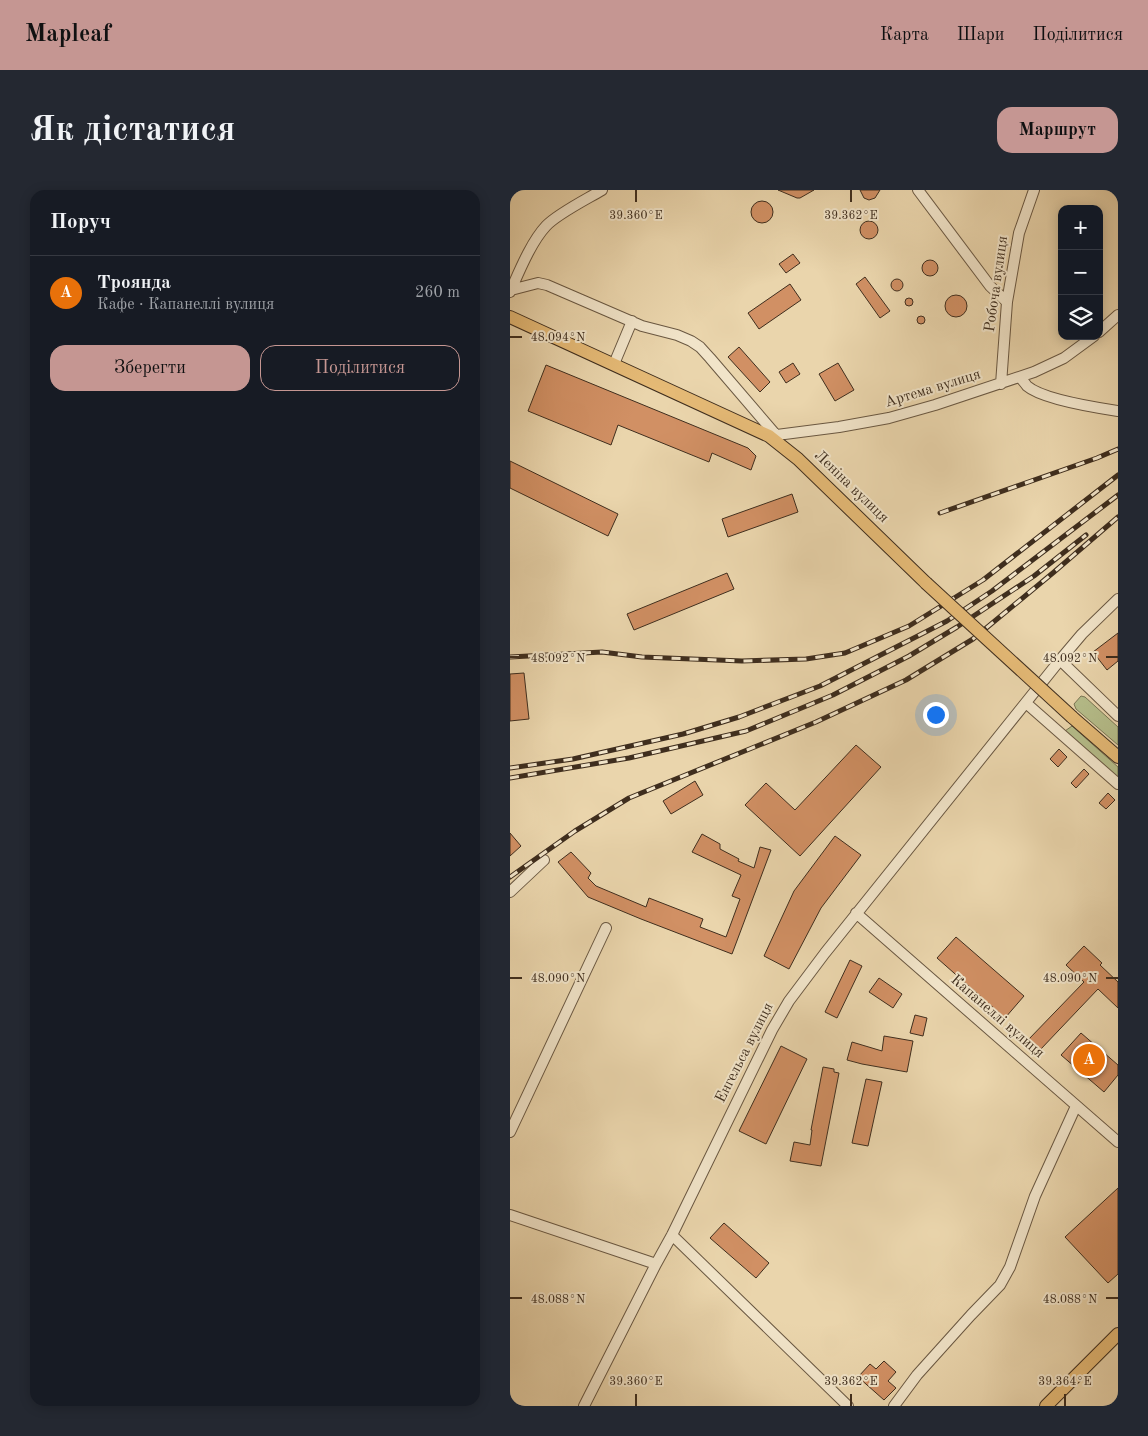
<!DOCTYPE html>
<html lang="uk">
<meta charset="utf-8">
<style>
body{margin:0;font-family:"Old Standard TT",serif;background:#242831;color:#f1f3f6}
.controls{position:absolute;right:15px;top:15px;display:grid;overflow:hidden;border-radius:10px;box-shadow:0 2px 12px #0003}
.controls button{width:45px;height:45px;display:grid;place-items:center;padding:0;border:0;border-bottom:1px solid #363941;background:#171b24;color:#f1f3f6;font:25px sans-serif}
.you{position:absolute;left:425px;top:524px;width:18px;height:18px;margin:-12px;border:4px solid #fff;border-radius:50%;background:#1a73e8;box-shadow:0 0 0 8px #1a73e833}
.badge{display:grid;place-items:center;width:32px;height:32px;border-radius:50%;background:#c59692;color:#fff;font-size:16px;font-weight:700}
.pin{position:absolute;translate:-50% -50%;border:2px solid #fff;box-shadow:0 1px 5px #0006}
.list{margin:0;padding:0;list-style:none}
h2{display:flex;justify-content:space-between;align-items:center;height:65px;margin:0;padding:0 20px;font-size:21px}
h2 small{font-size:16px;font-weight:400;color:#9ea1a6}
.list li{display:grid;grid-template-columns:32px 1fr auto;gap:15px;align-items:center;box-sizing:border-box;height:75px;padding:0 20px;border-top:1px solid #363941}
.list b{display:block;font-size:19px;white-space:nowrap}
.list p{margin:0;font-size:16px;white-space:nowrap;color:#9ea1a6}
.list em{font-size:16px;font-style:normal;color:#9ea1a6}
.actions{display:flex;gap:10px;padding:15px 20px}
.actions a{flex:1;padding:11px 0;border:1px solid #c59692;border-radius:15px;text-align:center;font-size:18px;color:#c59692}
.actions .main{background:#c59692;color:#111}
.icon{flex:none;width:28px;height:28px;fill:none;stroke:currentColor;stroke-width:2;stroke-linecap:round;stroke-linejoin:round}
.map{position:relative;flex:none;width:608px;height:1216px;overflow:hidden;border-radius:15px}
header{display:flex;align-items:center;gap:30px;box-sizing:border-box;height:70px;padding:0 25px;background:#c59692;color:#111}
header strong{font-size:24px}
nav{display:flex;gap:28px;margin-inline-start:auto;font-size:18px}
.intro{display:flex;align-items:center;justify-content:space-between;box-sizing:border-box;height:120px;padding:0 30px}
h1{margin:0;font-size:35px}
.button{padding:12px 22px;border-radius:15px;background:#c59692;color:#111;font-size:18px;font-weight:700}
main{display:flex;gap:30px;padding:0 30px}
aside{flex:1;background:#171b24;border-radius:15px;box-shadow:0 2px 12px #0003}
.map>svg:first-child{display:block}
.green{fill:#b5bd8a;stroke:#7a7654}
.building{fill:#d19064;stroke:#3f2e1e}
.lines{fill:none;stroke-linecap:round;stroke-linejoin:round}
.minor-casing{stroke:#6a5842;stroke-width:12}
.major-casing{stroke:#3f2e1e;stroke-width:14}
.minor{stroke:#f1e4c9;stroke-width:10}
.major{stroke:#e5ba76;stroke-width:12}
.rail-casing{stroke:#3f2e1e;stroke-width:5}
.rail{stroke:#f1e4c9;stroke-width:3;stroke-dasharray:9;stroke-linecap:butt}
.major-bridge-casing{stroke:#3f2e1e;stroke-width:14;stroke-linecap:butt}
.major-bridge{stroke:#e5ba76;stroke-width:12}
.ticks{fill:none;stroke:#3f2e1e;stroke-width:2}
.labels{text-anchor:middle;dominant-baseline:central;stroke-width:4;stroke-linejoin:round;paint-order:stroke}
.street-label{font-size:15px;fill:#3f2e1e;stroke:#f1e4c9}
.ticks-label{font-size:12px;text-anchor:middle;fill:#3f2e1e;stroke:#f1e4c9;stroke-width:4;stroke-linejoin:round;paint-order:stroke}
</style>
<header>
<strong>Mapleaf</strong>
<nav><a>Карта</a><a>Шари</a><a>Поділитися</a></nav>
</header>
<div class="intro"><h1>Як дістатися</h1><a class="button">Маршрут</a></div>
<main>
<aside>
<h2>Поруч<small></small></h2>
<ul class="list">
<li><span class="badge" style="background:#e8710a">A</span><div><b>Троянда</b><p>Кафе · Капанеллі вулиця</p></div><em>260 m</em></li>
</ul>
<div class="actions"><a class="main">Зберегти</a><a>Поділитися</a></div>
</aside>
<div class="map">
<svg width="608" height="1216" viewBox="0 0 608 1216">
<rect width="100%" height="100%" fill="#ead5ac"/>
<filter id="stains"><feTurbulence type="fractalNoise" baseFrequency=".004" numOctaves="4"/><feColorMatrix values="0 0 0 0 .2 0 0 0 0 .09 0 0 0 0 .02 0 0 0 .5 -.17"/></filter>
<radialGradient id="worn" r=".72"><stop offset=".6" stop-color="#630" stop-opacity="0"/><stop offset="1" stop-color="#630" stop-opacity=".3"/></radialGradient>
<!-- green -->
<path class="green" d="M 571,506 L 575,507 L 608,537 L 608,555 L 566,519 L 564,514 Z
M 562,536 L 608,577 L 608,588 L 555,541 Z"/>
<!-- building -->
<path class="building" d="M 268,0 L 304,0 L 290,8 L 287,8 Z
M 350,0 L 370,0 L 365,8 L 359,10 L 354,8 Z
M241 22a11 11 0 1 1 22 0a11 11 0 1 1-22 0Z
M350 40a9 9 0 1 1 18 0a9 9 0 1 1-18 0Z
M 283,64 L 290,73 L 276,83 L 269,74 Z
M412 78a8 8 0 1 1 16 0a8 8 0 1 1-16 0Z
M 355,87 L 380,121 L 370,128 L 346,94 Z
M381 95a6 6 0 1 1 12 0a6 6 0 1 1-12 0Z
M 280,94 L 291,110 L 249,139 L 238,123 Z
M435 116a11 11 0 1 1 22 0a11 11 0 1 1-22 0Z
M395 112a4 4 0 1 1 8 0a4 4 0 1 1-8 0Z
M407 130a4 4 0 1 1 8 0a4 4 0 1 1-8 0Z
M 229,157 L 260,192 L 250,202 L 218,167 Z
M 283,173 L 290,184 L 276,193 L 269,182 Z
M 328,173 L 344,200 L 325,211 L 309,184 Z
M 36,175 L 238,258 L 246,266 L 241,280 L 202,263 L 199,272 L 108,235 L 101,255 L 18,221 Z
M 0,271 L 108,324 L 98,346 L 0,298 Z
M 282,304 L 288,322 L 218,347 L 212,329 Z
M 217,383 L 224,399 L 124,440 L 117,424 Z
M 608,443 L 608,471 L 597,480 L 583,462 Z
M 14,483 L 19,529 L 0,531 L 0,484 Z
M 346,555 L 371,577 L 290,666 L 235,615 L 256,593 L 285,620 Z
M 549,559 L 557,567 L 548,577 L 540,569 Z
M 574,579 L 579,584 L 566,598 L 561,593 Z
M 185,591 L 193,605 L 161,624 L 153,611 Z
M 598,603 L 605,610 L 596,619 L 589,613 Z
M 0,643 L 11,656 L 0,666 Z
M 192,644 L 210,654 L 210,659 L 229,669 L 228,671 L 244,678 L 250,657 L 261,660 L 222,764 L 131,729 L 78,707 L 48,672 L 61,662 L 81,683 L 78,688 L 86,696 L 136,717 L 139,708 L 193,729 L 190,737 L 216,747 L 230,709 L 222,706 L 231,685 L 182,662 Z
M 325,646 L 351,665 L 311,718 L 279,779 L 254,766 L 284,701 Z
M 446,747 L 514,806 L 495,828 L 427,768 Z
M 574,756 L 592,773 L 590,775 L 608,792 L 608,818 L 588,799 L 530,860 L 518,850 L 574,792 L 556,775 Z
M 340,770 L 352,776 L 327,828 L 315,822 Z
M 369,788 L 392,804 L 383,818 L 359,802 Z
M 405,825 L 417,828 L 413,846 L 400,843 Z
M 571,843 L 608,875 L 608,885 L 594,902 L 551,865 Z
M 374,846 L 403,851 L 397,882 L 352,874 L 337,870 L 342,852 L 372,861 Z
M 271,856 L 297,869 L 256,954 L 229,941 Z
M 313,877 L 324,879 L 324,882 L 329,883 L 311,976 L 280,971 L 284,952 L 300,955 L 302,940 L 301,940 Z
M 356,889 L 372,892 L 358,956 L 342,953 Z
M 608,998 L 608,1084 L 598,1093 L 555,1047 Z
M 214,1033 L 259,1073 L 246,1088 L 200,1048 Z
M 374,1171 L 386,1182 L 378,1191 L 386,1198 L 374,1210 L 348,1187 L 360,1174 L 366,1179 Z"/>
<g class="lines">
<defs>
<path id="minor" d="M 408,0 L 480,96 L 497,112
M 1,100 L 28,93 L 37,95 L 132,136 L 167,145 L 181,151 L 190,157 L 200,168 L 266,245
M 0,102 C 9,82 21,52 36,36 C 47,24 77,9 92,0
M 589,142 L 608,125
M 104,174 L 122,131
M 510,187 C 512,190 515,193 517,196 C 532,209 588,218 608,221
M 491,194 L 497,112 L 509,43 L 524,0
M 259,246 L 329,237 L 379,228 L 425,215 L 524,182 L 554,168 L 584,146
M 550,470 L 608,526
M 516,513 L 608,594
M 0,702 L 34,670
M 346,723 L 608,952
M 0,942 L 96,738
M 0,1025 L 146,1074
M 162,1045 L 338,1216
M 74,1216 L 146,1074 L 162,1045 L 262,840 L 279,811 L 315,763 L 550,470 L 572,444 L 608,409
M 384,1216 L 407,1185 L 461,1125 L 490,1095 L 500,1077 L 525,1006 L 566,916"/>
<path id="major" d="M 0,127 L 259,246 L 288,269 L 416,393
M 562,527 L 608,567
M 536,1216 L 608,1144"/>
</defs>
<!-- minor casing -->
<use href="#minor" class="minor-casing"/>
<!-- major casing -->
<use href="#major" class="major-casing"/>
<!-- minor -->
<use href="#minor" class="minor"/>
<!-- major -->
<use href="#major" class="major"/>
<defs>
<path id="rail" d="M 430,323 L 587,268 L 608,259
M 0,467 L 92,462 L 132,467 L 232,471 L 296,469 L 335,463 L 399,436 L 473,390 L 608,285
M 0,578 L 63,569 L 173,544 L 229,527 L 310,496 L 437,431 L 482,401 L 608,305
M 0,588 L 119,568 L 236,541 L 323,505 L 399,466 L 447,437 L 524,386 L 576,345
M 0,687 L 65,641 L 119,608 L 306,532 L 396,490 L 463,449 L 544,382 L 608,327"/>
</defs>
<!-- rail casing -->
<use href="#rail" class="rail-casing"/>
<!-- rail -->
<use href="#rail" class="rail"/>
<defs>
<path id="major-bridge" d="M 416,393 L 562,527"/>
</defs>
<!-- major-bridge casing -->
<use href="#major-bridge" class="major-bridge-casing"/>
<!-- major-bridge -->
<use href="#major-bridge" class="major-bridge"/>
</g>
<!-- ticks -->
<path class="ticks" d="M 126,0 L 126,12M 341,0 L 341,12M 0,147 L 12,147M 0,467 L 12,467M 596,467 L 608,467M 0,788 L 12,788M 596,788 L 608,788M 0,1108 L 12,1108M 596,1108 L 608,1108M 126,1204 L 126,1216M 341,1204 L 341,1216M 555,1204 L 555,1216"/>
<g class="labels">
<!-- street labels -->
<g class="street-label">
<text transform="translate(487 94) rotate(-82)">Робоча вулиця</text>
<text transform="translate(423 199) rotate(-17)">Артема вулиця</text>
<text transform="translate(341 297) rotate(44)">Леніна вулиця</text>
<text transform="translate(487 827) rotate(41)">Капанеллі вулиця</text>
<text transform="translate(235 863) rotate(-63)">Енгельса вулиця</text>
</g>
</g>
<g class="ticks-label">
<text x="126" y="29">39.360°E</text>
<text x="341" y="29">39.362°E</text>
<text x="48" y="151">48.094°N</text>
<text x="48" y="472">48.092°N</text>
<text x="560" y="472">48.092°N</text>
<text x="48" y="792">48.090°N</text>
<text x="560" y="792">48.090°N</text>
<text x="48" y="1113">48.088°N</text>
<text x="560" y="1113">48.088°N</text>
<text x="126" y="1195">39.360°E</text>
<text x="341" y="1195">39.362°E</text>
<text x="555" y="1195">39.364°E</text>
</g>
<rect width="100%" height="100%" filter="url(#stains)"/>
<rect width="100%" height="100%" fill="url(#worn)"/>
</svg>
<div class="controls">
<button>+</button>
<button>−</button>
<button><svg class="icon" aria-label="layers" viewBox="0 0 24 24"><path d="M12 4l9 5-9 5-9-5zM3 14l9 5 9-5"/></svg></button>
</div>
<div class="you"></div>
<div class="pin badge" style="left:579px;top:870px;background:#e8710a">A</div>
</div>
</main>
